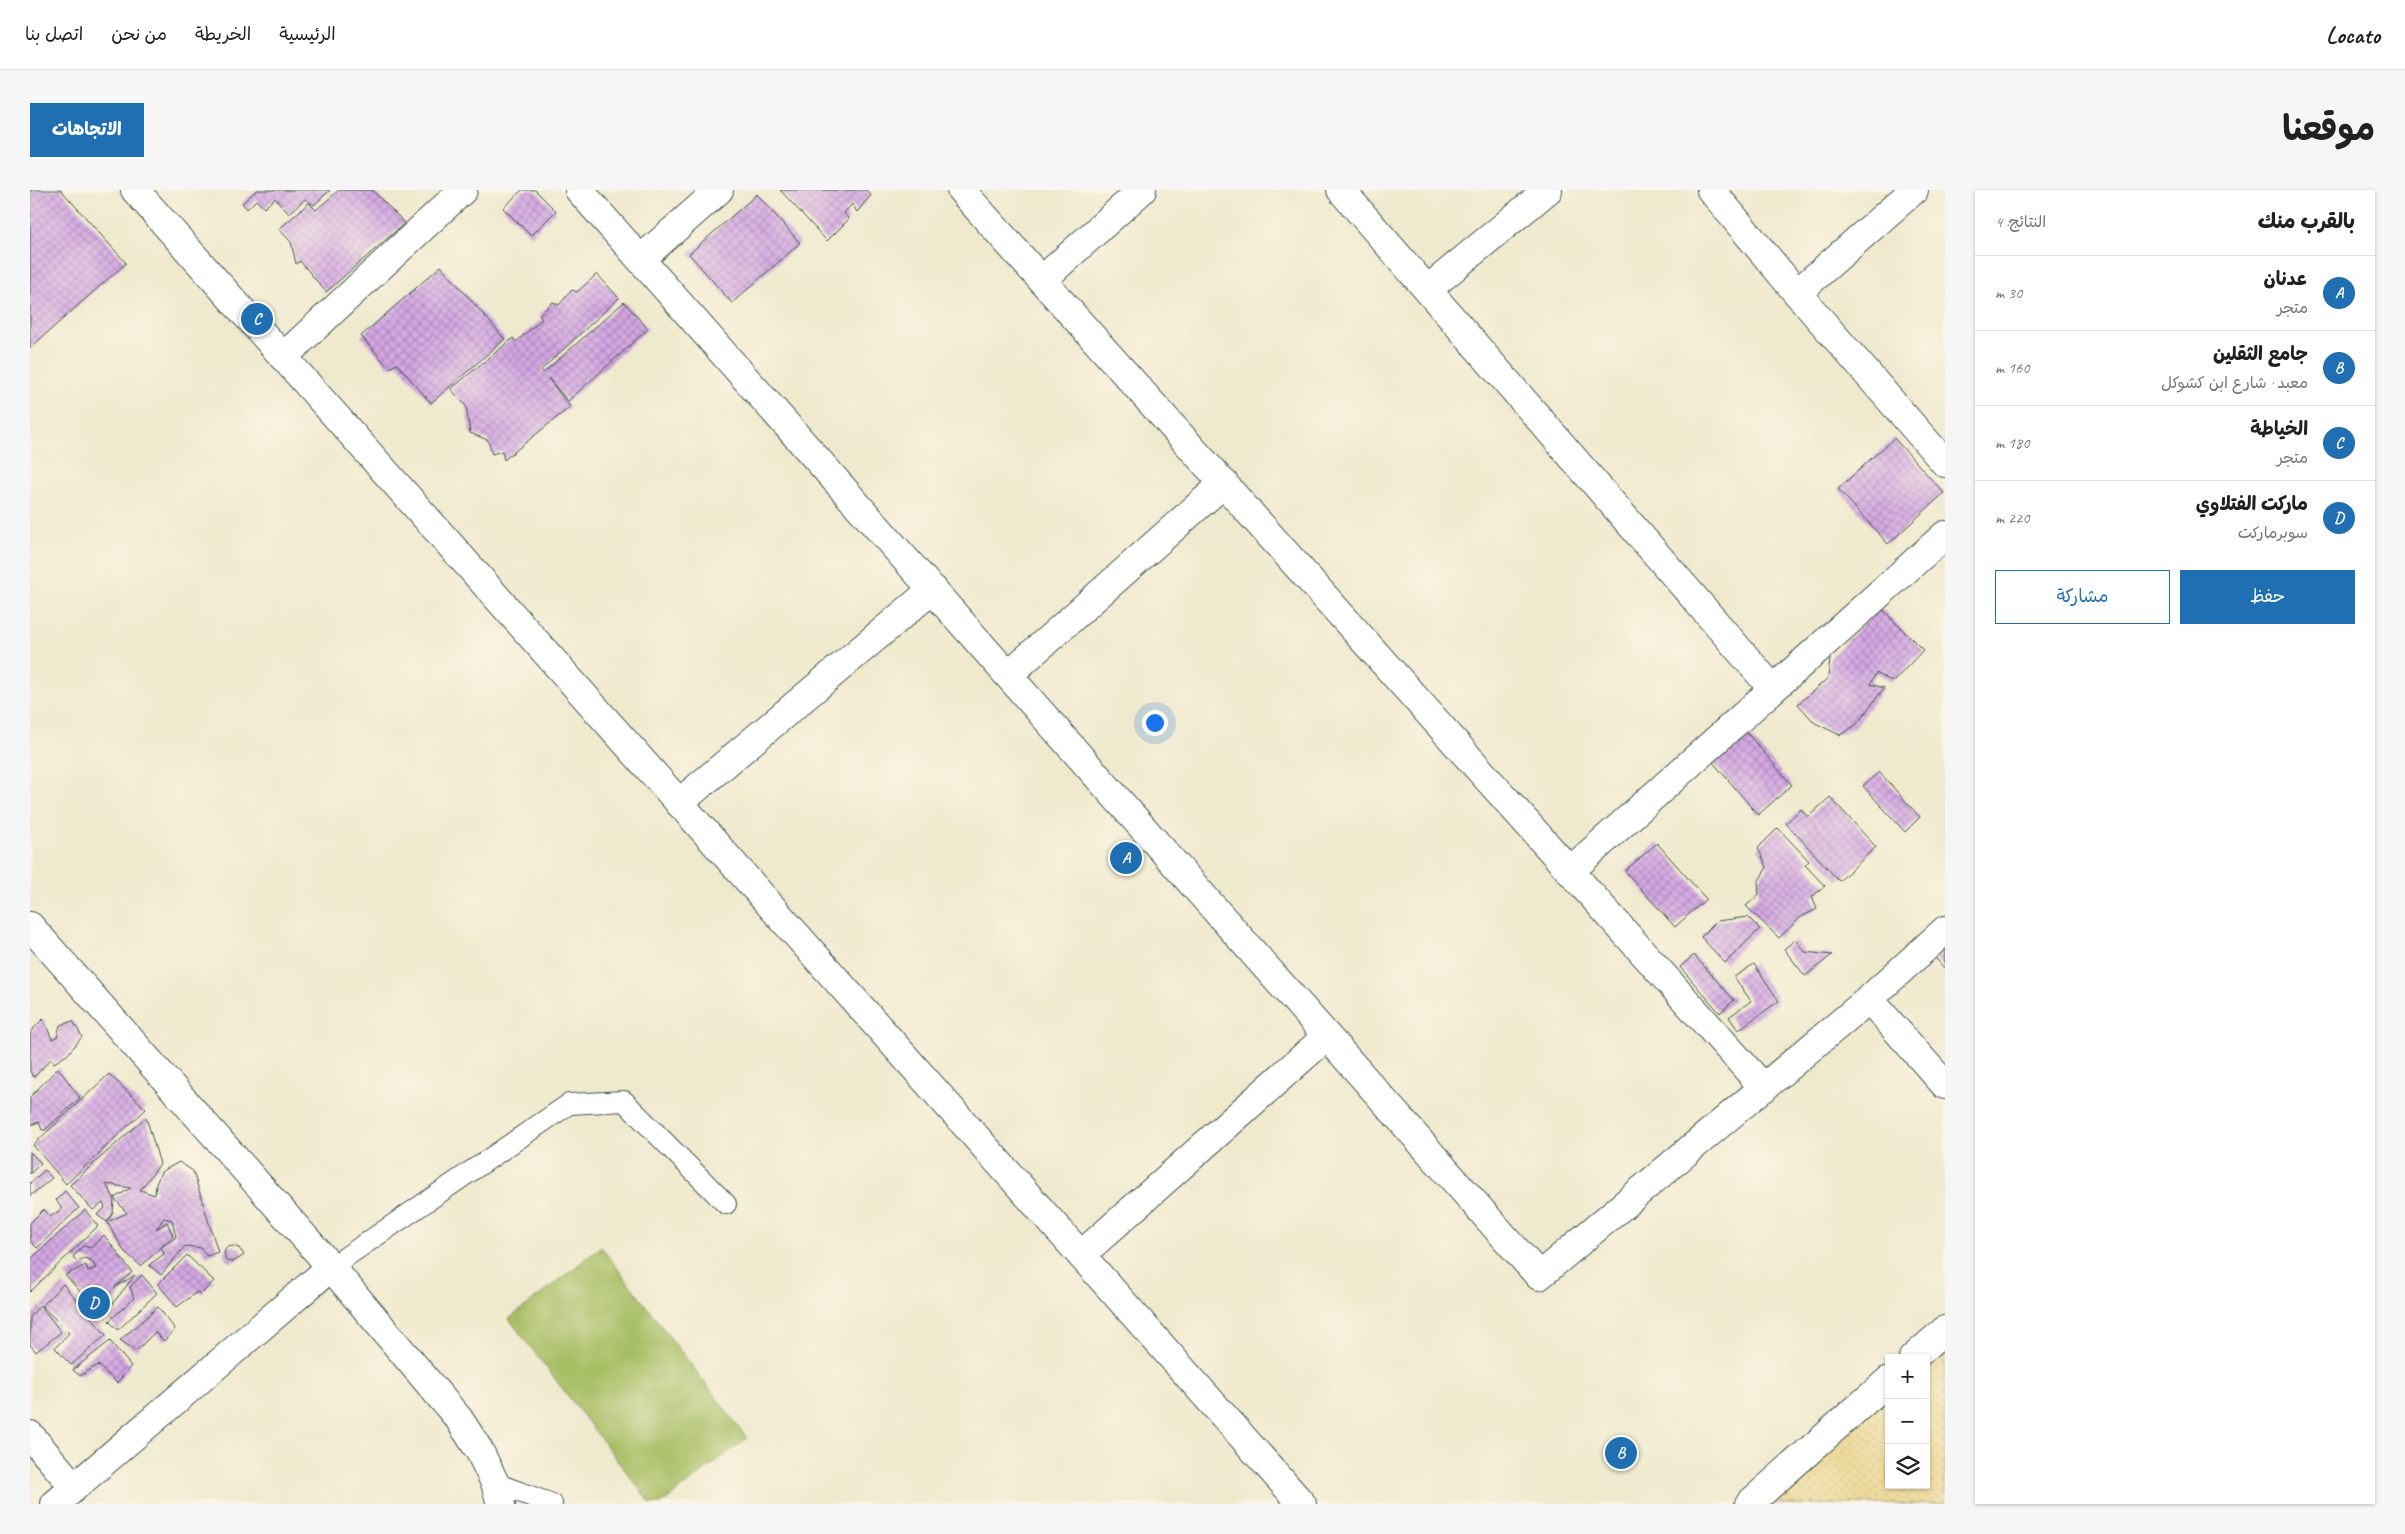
<!DOCTYPE html>
<html lang="ar">
<meta charset="utf-8">
<style>
body{margin:0;font-family:Caveat,"Playpen Sans Arabic",sans-serif;background:#f6f6f6;color:#202124;direction:rtl}
.controls{position:absolute;right:15px;bottom:15px;display:grid;overflow:hidden;border-radius:0px;box-shadow:0 1px 4px #0004}
.controls button{width:45px;height:45px;display:grid;place-items:center;padding:0;border:0;border-bottom:1px solid #e0e0e0;background:#fff;color:#202124;font:25px sans-serif}
.you{position:absolute;left:1124px;top:532px;width:18px;height:18px;margin:-12px;border:4px solid #fff;border-radius:50%;background:#1a73e8;box-shadow:0 0 0 8px #1a73e833}
.badge{display:grid;place-items:center;width:32px;height:32px;border-radius:50%;background:#1f6fb2;color:#fff;font-size:16px;font-weight:700}
.pin{position:absolute;translate:-50% -50%;border:2px solid #fff;box-shadow:0 1px 5px #0006}
.list{margin:0;padding:0;list-style:none}
h2{display:flex;justify-content:space-between;align-items:center;height:65px;margin:0;padding:0 20px;font-size:21px}
h2 small{font-size:16px;font-weight:400;color:#757577}
.list li{display:grid;grid-template-columns:32px 1fr auto;gap:15px;align-items:center;box-sizing:border-box;height:75px;padding:0 20px;border-top:1px solid #e0e0e0}
.list b{display:block;font-size:19px;white-space:nowrap}
.list p{margin:0;font-size:16px;white-space:nowrap;color:#757577}
.list em{font-size:16px;font-style:normal;color:#757577}
.actions{display:flex;gap:10px;padding:15px 20px}
.actions a{flex:1;padding:11px 0;border:1px solid #1f6fb2;border-radius:0px;text-align:center;font-size:18px;color:#1f6fb2}
.actions .main{background:#1f6fb2;color:#fff}
.icon{flex:none;width:28px;height:28px;fill:none;stroke:currentColor;stroke-width:2;stroke-linecap:round;stroke-linejoin:round}
.map{position:relative;flex:none;width:1915px;height:1314px;overflow:hidden;direction:ltr;border-radius:0px}
header{display:flex;align-items:center;gap:30px;box-sizing:border-box;height:70px;padding:0 25px;background:#fff;border-bottom:1px solid #e0e0e0}
header strong{font-size:24px}
nav{display:flex;gap:28px;margin-inline-start:auto;font-size:18px}
.intro{display:flex;align-items:center;justify-content:space-between;box-sizing:border-box;height:120px;padding:0 30px}
h1{margin:0;font-size:35px}
.button{padding:12px 22px;border-radius:0px;background:#1f6fb2;color:#fff;font-size:18px;font-weight:700}
main{display:flex;gap:30px;padding:0 30px}
aside{flex:1;background:#fff;border-radius:0px;box-shadow:0 1px 4px #0004}
.map>svg:first-child{display:block}
.sand{fill:url(#sand-dots);stroke:#868c69}
.garden{fill:#a7be63;stroke:#637e4c}
.building{fill:url(#building-cross-hatch);fill-rule:evenodd}
.lines{fill:none;stroke-linecap:round;stroke-linejoin:round}
.lane-casing{stroke:#3e574b;stroke-width:22}
.street-casing{stroke:#3e574b;stroke-width:30}
.secondary-casing{stroke:#3e574b;stroke-width:30}
.lane{stroke:#fff;stroke-width:20}
.street{stroke:#fff;stroke-width:28}
.secondary{stroke:#fff;stroke-width:28}
</style>
<header>
<strong>Locato</strong>
<nav><a>الرئيسية</a><a>الخريطة</a><a>من نحن</a><a>اتصل بنا</a></nav>
</header>
<div class="intro"><h1>موقعنا</h1><a class="button">الاتجاهات</a></div>
<main>
<aside>
<h2>بالقرب منك<small>النتائج: 4</small></h2>
<ul class="list">
<li><span class="badge">A</span><div><b>عدنان</b><p>متجر</p></div><em>30 m</em></li>
<li><span class="badge">B</span><div><b>جامع الثقلين</b><p>معبد · شارع ابن كشوكل</p></div><em>160 m</em></li>
<li><span class="badge">C</span><div><b>الخياطة</b><p>متجر</p></div><em>180 m</em></li>
<li><span class="badge">D</span><div><b>ماركت الفتلاوي</b><p>سوبرماركت</p></div><em>220 m</em></li>
</ul>
<div class="actions"><a class="main">حفظ</a><a>مشاركة</a></div>
</aside>
<div class="map">
<svg width="1915" height="1314" viewBox="0 0 1915 1314">
<defs>
<pattern id="sand-dots" width="8" height="8" patternUnits="userSpaceOnUse" patternTransform="scale(1.25)"><rect width="8" height="8" fill="#eeda9e"/><path d="M2 2h.1M6 6h.1" fill="none" stroke="#ccbc89" stroke-width="1.8" stroke-linecap="round"/></pattern>
<pattern id="building-cross-hatch" width="8" height="8" patternUnits="userSpaceOnUse" patternTransform="scale(1.25)"><rect width="8" height="8" fill="#d5a7e4"/><path d="M0 0l8 8M0 8l8-8" fill="none" stroke="#ac89ba"/></pattern>
</defs>
<rect width="100%" height="100%" fill="#fcf5e5"/>
<filter id="ink" filterUnits="userSpaceOnUse"><feTurbulence type="fractalNoise" baseFrequency=".02" numOctaves="2"/><feDisplacementMap in="SourceGraphic" scale="10" xChannelSelector="R" yChannelSelector="G"/><feConvolveMatrix kernelMatrix="1 2 1 2 8 2 1 2 1" color-interpolation-filters="sRGB"/></filter>
<filter id="wash" filterUnits="userSpaceOnUse"><feTurbulence type="fractalNoise" baseFrequency=".0096" numOctaves="4" result="noise"/><feDisplacementMap in="SourceGraphic" scale="20" xChannelSelector="R" yChannelSelector="G"/><feGaussianBlur stdDeviation="1.12" result="paint"/><feColorMatrix in="noise" values="0 0 0 0 0 0 0 0 0 0 0 0 0 0 0 0 0 1.4 0 .05"/><feComposite in="paint" operator="in"/></filter>
<g filter="url(#wash)">
<rect width="100%" height="100%" fill="#efe9cd"/>
<!-- sand -->
<path class="sand" d="M 1915,1140 L 1915,1314 L 1719,1314 L 1859,1190 L 1859,1295 L 1896,1295 L 1896,1168 Z"/>
<!-- garden -->
<path class="garden" d="M 571,1057 L 717,1248 L 631,1314 L 621,1314 L 479,1129 Z"/>
<g id="blocks">
<!-- building -->
<path class="building" d="M 0,0 L 31,0 L 96,73 L 0,158 Z
M 227,0 L 300,0 L 284,15 L 275,9 L 259,24 L 245,8 L 234,18 L 226,10 L 217,19 L 212,13 Z
M 309,0 L 342,0 L 375,33 L 296,102 L 270,71 L 266,74 L 261,52 L 249,39 L 279,13 L 286,20 Z
M 492,0 L 505,0 L 526,21 L 501,46 L 473,18 Z
M 750,0 L 836,0 L 841,5 L 827,22 L 822,14 L 814,23 L 819,29 L 797,51 Z
M 727,4 L 770,53 L 702,113 L 659,64 Z
M 411,76 L 475,149 L 401,213 L 367,174 L 359,178 L 331,146 Z
M 567,84 L 589,108 L 511,180 L 513,183 L 594,112 L 618,139 L 538,211 L 518,188 L 540,217 L 474,270 L 472,261 L 462,264 L 458,250 L 440,243 L 436,216 L 421,199 L 483,148 L 486,152 L 512,129 L 509,125 L 523,112 L 529,115 L 542,100 L 547,102 Z
M 1864,248 L 1914,303 L 1858,354 L 1808,299 Z
M 1850,417 L 1893,460 L 1863,492 L 1846,483 L 1840,494 L 1854,498 L 1826,535 L 1810,545 L 1785,533 L 1768,514 L 1798,488 L 1800,468 Z
M 1710,535 L 1762,595 L 1728,625 L 1676,564 Z
M 1849,582 L 1890,627 L 1875,642 L 1833,596 Z
M 1800,607 L 1846,657 L 1809,691 L 1756,633 L 1771,619 L 1778,627 Z
M 1748,638 L 1779,671 L 1775,675 L 1795,696 L 1782,707 L 1787,719 L 1771,727 L 1749,748 L 1716,716 L 1729,704 L 1728,692 L 1737,677 L 1728,658 Z
M 1627,653 L 1676,709 L 1645,737 L 1595,681 Z
M 1718,727 L 1730,739 L 1695,773 L 1671,747 L 1687,731 Z
M 1915,749 L 1915,779 L 1900,762 Z
M 1765,750 L 1775,762 L 1802,765 L 1775,786 L 1754,759 Z
M 1664,765 L 1704,810 L 1690,823 L 1650,777 Z
M 1724,774 L 1749,811 L 1708,840 L 1699,827 L 1721,811 L 1704,787 Z
M 13,829 L 22,849 L 27,847 L 30,835 L 43,831 L 52,847 L 37,865 L 24,873 L 21,869 L 4,887 L 0,882 L 0,842 Z
M 28,878 L 50,908 L 15,940 L 12,940 L 9,932 L 0,935 L 0,907 Z
M 79,884 L 116,919 L 36,994 L 3,955 Z
M 116,927 L 130,974 L 110,1000 L 125,1005 L 126,994 L 131,982 L 149,972 L 163,981 L 188,1062 L 177,1066 L 171,1058 L 155,1056 L 131,1085 L 119,1075 L 134,1064 L 131,1057 L 111,1076 L 94,1061 L 77,1032 L 67,1025 L 75,1018 L 73,1013 L 63,1020 L 40,995 ZM 76,994 L 101,998 L 84,1008 L 97,1023 L 77,1032 L 83,1023 L 84,1008 ZM 134,1028 L 142,1030 L 146,1047 L 131,1057 L 143,1046 L 137,1032 L 126,1039 Z
M 0,962 L 11,973 L 0,984 Z
M 15,980 L 22,988 L 0,1006 L 0,993 Z
M 35,1001 L 49,1018 L 7,1058 L 0,1051 L 0,1033 L 14,1019 L 20,1027 L 32,1019 L 26,1010 Z
M 55,1020 L 68,1036 L 0,1102 L 0,1070 Z
M 74,1045 L 102,1082 L 84,1098 L 105,1085 L 73,1126 L 35,1085 L 56,1075 L 58,1081 L 66,1078 L 62,1071 L 55,1068 L 47,1071 L 43,1067 L 53,1056 L 61,1058 Z
M 203,1056 L 209,1058 L 214,1065 L 203,1072 L 196,1071 L 194,1062 L 197,1057 Z
M 157,1065 L 184,1091 L 171,1104 L 167,1102 L 147,1117 L 128,1094 Z
M 112,1085 L 127,1103 L 88,1140 L 79,1131 L 104,1108 L 100,1097 Z
M 33,1094 L 76,1145 L 41,1175 L 25,1158 L 39,1143 L 12,1116 Z
M 10,1115 L 31,1142 L 6,1162 L 0,1155 L 0,1127 Z
M 128,1117 L 145,1139 L 134,1151 L 125,1142 L 106,1161 L 90,1150 Z
M 80,1151 L 101,1176 L 87,1193 L 68,1175 L 50,1186 L 43,1180 Z"/>
</g>
</g>
<g filter="url(#ink)">
<use href="#blocks" fill-opacity="0" stroke="#3e574b" stroke-width="1"/>
<g class="lines">
<defs>
<path id="lane" d="M 301,1077 L 539,914 L 594,911 L 696,1014
M 465,1293 L 522,1314"/>
<path id="street" d="M 549,0 L 1509,1086 L 1839,809 L 1915,740
M 931,0 L 1734,898
M 1311,0 L 1743,499
M 1681,0 L 1767,103 L 1915,273
M 611,69 L 689,0
M 1012,90 L 1112,0
M 1398,99 L 1518,0
M 1767,103 L 1884,0
M 253,167 L 433,0
M 978,485 L 1194,293
M 649,613 L 903,399
M 1540,681 L 1915,345
M 0,736 L 301,1077 L 429,1229 L 449,1260 L 465,1293 L 471,1314
M 1839,809 L 1915,895
M 1051,1065 L 1297,846
M 0,1245 L 44,1297
M 25,1314 L 301,1077"/>
<path id="secondary" d="M 105,0 L 1272,1314
M 1883,1168 L 1915,1140
M 1719,1314 L 1859,1190"/>
</defs>
<!-- lane casing -->
<use href="#lane" class="lane-casing"/>
<!-- street casing -->
<use href="#street" class="street-casing"/>
<!-- secondary casing -->
<use href="#secondary" class="secondary-casing"/>
<!-- lane -->
<use href="#lane" class="lane"/>
<!-- street -->
<use href="#street" class="street"/>
<!-- secondary -->
<use href="#secondary" class="secondary"/>
</g>
</g>
</svg>
<div class="controls">
<button>+</button>
<button>−</button>
<button><svg class="icon" aria-label="layers" viewBox="0 0 24 24"><path d="M12 4l9 5-9 5-9-5zM3 14l9 5 9-5"/></svg></button>
</div>
<div class="you"></div>
<div class="pin badge" style="left:1096px;top:668px">A</div>
<div class="pin badge" style="left:1591px;top:1263px">B</div>
<div class="pin badge" style="left:227px;top:129px">C</div>
<div class="pin badge" style="left:64px;top:1113px">D</div>
</div>
</main>
